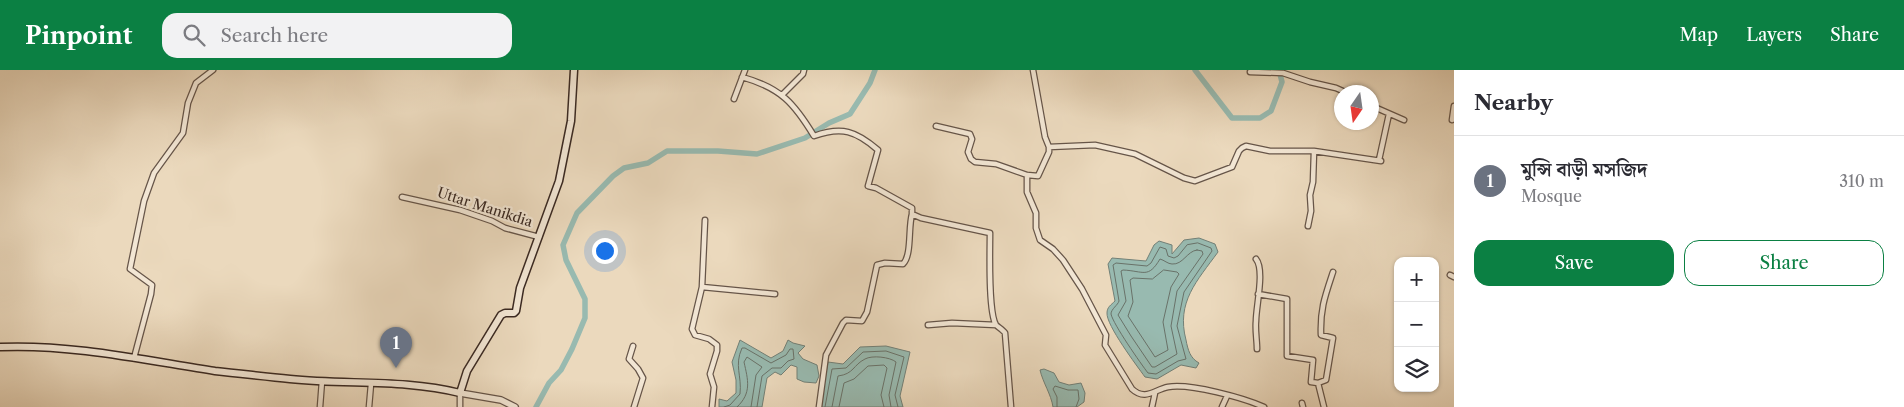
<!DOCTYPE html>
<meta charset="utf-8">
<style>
body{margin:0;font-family:"Libre Caslon Text","Noto Serif Bengali",serif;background:#f2f2f3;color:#2b2b33}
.controls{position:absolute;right:15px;bottom:15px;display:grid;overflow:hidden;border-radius:10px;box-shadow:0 1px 4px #0004}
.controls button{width:45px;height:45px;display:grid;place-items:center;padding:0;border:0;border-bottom:1px solid #e1e1e2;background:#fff;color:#2b2b33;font:25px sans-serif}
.compass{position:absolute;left:1334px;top:15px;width:45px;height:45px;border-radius:50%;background:#fff;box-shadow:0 1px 4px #0004;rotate:193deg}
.you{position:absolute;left:604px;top:180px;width:18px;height:18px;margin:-12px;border:4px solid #fff;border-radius:50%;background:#1a73e8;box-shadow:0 0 0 8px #1a73e833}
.badge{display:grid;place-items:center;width:32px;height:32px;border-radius:50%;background:#0b8043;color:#fff;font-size:16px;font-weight:700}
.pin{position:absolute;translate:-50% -41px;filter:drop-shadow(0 1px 2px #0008)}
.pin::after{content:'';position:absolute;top:26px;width:18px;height:15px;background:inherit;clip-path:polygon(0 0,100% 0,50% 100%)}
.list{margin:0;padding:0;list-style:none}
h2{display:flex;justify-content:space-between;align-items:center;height:65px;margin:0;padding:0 20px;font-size:21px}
h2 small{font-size:16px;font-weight:400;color:#7c7c81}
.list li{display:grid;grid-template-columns:32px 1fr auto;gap:15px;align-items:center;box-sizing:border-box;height:90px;padding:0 20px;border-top:1px solid #e1e1e2}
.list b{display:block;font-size:19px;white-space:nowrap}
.list p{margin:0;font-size:16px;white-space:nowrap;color:#7c7c81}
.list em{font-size:16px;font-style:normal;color:#7c7c81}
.actions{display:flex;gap:10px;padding:15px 20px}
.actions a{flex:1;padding:11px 0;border:1px solid #0b8043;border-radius:15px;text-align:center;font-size:18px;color:#0b8043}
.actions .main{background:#0b8043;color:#fff}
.icon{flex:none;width:28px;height:28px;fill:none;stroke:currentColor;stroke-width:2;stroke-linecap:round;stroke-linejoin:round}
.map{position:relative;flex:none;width:1454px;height:337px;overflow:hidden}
header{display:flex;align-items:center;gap:30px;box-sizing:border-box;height:70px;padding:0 25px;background:#0b8043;color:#fff}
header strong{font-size:24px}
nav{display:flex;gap:28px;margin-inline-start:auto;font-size:18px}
.search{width:350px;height:45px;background:#f2f2f3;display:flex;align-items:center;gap:12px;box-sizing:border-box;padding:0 18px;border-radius:15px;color:#7c7c81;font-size:19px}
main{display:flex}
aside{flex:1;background:#fff}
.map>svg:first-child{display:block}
.water{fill:#98bab0;stroke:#728077}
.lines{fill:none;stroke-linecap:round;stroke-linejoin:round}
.shore{stroke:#697269;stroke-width:1}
.canal{stroke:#98bab0;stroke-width:5.5}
.minor-casing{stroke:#665549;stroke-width:7}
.tertiary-casing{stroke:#665549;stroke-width:8}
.secondary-casing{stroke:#3a2922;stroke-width:9}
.minor{stroke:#f2e6d4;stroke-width:4.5}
.tertiary{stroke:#f2e6d4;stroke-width:5.5}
.secondary{stroke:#f2e6d4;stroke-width:6}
.labels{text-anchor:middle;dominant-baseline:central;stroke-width:4.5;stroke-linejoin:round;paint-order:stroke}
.street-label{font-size:14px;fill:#3a2922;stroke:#f2e6d4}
</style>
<header>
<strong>Pinpoint</strong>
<div class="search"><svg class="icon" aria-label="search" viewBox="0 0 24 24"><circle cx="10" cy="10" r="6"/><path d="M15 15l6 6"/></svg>Search here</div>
<nav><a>Map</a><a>Layers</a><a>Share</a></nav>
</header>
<main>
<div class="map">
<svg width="1454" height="337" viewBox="0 0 1454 337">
<rect width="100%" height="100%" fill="#ebd9bd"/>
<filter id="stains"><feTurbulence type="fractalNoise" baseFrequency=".004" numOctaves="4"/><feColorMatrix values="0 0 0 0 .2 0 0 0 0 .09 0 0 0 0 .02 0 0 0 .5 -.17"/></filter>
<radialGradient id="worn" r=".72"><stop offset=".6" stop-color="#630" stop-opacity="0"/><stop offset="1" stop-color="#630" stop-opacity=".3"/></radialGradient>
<!-- water -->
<path class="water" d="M 1199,168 L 1215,174 L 1218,182 C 1197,211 1176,232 1186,270 C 1188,280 1190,288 1199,293 L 1196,298 L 1181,295 L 1157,309 L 1145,307 C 1137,296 1106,255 1107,243 C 1107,237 1111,235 1115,231 L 1108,194 L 1112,188 L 1146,191 L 1154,175 L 1159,171 L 1172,175 L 1172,184 L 1184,170 Z
M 740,270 L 771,288 L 783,281 L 788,270 L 793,273 L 805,276 L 798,283 L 803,289 L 817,295 L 819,306 L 816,313 L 804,312 L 797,309 L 797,297 L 791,295 L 781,305 L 775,302 L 767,308 L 762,337 L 719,337 L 719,329 L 727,331 L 736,323 L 736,310 L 732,292 Z
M 886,276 L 910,282 L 900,326 L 903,337 L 820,337 L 828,292 L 843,294 L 860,277 Z
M 1044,299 L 1054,303 L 1059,312 L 1069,315 L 1081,313 L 1085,323 L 1084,332 L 1077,337 L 1053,337 C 1051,324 1043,313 1040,300 Z"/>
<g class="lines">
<!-- shore -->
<path class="shore" d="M 1198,173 L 1211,178 L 1212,181 L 1184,222 L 1177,256 L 1186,289 L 1178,291 L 1156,304 L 1148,303 C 1141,294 1113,254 1111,244 C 1111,239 1118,235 1119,231 L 1113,195 L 1116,193 L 1147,196 L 1151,193 L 1160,177 L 1166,179 L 1168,186 L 1174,188 L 1178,186 L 1187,175 Z
M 1197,180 L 1202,181 L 1203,184 L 1177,221 L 1171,256 L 1177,284 L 1155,297 L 1152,297 L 1131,266 L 1118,245 L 1126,231 L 1121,201 L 1123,200 C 1144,201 1148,209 1160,189 C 1164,190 1168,194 1172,194 C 1183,195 1187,181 1197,180 Z
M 1164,200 L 1177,202 L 1179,204 L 1171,217 L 1163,252 L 1168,280 L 1155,287 L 1128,246 L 1133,232 L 1130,210 L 1133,208 L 1152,209 Z
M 724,337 L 730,335 L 740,324 C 742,305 734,296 742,278 L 745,278 L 771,293 L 786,285 L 790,279 L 793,279 L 794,289 L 788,291 L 781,298 L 772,298 L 762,306 L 757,337
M 737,337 C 752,323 748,310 744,292 L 747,287 L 762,297 L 756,305 L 751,337
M 825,337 L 832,299 L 846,298 L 863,282 L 886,281 L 904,287 L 895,325 L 898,337
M 832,337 L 838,306 C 854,304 853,295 865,289 C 872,285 890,287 896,292 L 889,325 L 891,337
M 839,337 L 844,313 L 854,309 L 868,296 L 884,295 L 887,298 L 881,325 L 884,337
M 1057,337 L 1057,327 L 1053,319 L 1055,316 L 1068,320 L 1078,320 L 1079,329 L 1076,337"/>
<!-- canal -->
<path class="canal" d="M 1195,0 L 1232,48 L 1260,48 L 1271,41 L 1282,12 L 1279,0
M 536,337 L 549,313 L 561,300 L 572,279 L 585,248 L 585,229 L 566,190 L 563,175 L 577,143 L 613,106 L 624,98 L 648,93 L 667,81 L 718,81 L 757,84 L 805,68 L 829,53 L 850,44 L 870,13 L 875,0"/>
<defs>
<path id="minor" d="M 1250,2 L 1283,3 L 1310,12 L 1336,18 L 1345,22
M 742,7 C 781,18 794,33 814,66 C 842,56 856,61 878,80 L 868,116 L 876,118 L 912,138 L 912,144 L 921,148 L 990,163 C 990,181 988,242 996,255 C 998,257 1003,260 1005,263 L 1011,337
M 782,25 L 803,4 L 804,0
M 734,29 L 745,0
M 1372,36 L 1404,50
M 1452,50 L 1454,36
M 936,56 L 970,64 L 972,69 L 968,82 L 971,89 L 975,92 L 996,94 L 1027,105 L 1027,122 L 1036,143 L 1036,158 L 1040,170 L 1053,179 L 1063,190 L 1082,219 L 1106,265 L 1105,275 L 1132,319 C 1145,331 1154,320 1168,317 C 1190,313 1244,328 1264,337
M 1049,77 L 1095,75 L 1135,84 L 1184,108 L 1195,111 L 1232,97 L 1239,81 L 1242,78 L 1246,76 L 1270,81 L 1314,81
M 1379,90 L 1389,44
M 1027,105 L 1038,106 L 1049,82 L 1049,77 L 1045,67 L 1033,0
M 402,127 L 460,140 L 492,151 L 505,158 L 539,167
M 705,150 L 702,217 L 692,259 L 695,265 L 709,269 L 717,275 L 717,281 L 710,304 L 714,317 L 712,337
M 1308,156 L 1311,141 L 1310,125 L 1313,112 L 1314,81 L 1381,91
M 1256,189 C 1265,200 1256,236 1256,251 C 1255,260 1257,270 1257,279
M 1450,205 L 1454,207
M 702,217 L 775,224
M 1258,224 L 1287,229 L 1287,286 L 1313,290 L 1311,312 L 1318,313
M 928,255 L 952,253 L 996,255
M 633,276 L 629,289 L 638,299 L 643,308 L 634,337
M 134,288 L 151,224 L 152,215 L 130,199 L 144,131 L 154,103 L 183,63 L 188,33 L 196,13 L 213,0
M 460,323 L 460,337
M 1302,333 L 1303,337
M 320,337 L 322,311
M 369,337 L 371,314
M 819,337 L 826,285 L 843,253 L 846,250 L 862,251 L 867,242 L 877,195 L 885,193 L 903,194 C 912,185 908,158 912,144
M 1152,337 L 1155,323
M 1222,337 L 1227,326
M 1324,337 L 1318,313 L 1326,310 L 1333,268 L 1321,265 C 1320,239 1325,226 1333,202"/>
<path id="tertiary" d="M 460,323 L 501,330 L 515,337"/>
<path id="secondary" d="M 0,277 C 72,274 144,290 215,301 C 240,304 265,306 290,309 C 347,315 404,309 460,323 L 467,301 L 501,245 L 505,243 L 514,243 L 516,241 L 520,218 L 559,111 L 571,51 L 574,0"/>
</defs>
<!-- minor casing -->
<use href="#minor" class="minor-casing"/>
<!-- tertiary casing -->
<use href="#tertiary" class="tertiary-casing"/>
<!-- secondary casing -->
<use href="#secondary" class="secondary-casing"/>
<!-- minor -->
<use href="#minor" class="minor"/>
<!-- tertiary -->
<use href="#tertiary" class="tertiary"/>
<!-- secondary -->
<use href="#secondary" class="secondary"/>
</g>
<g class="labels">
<!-- street labels -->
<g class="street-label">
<text transform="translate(485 137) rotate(18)">Uttar Manikdia</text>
</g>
</g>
<rect width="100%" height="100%" filter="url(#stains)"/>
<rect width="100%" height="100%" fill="url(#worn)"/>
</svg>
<div class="controls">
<button>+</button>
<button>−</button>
<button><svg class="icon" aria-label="layers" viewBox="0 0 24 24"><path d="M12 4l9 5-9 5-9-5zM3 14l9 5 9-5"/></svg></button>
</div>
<svg class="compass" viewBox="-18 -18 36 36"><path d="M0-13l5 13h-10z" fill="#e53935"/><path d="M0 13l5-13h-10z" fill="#7c7c81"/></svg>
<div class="you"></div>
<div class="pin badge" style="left:396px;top:298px;background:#6b7280">1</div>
</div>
<aside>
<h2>Nearby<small></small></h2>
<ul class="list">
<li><span class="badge" style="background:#6b7280">1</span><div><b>মুন্সি বাড়ী মসজিদ</b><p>Mosque</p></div><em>310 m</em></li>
</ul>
<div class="actions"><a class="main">Save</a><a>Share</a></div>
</aside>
</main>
